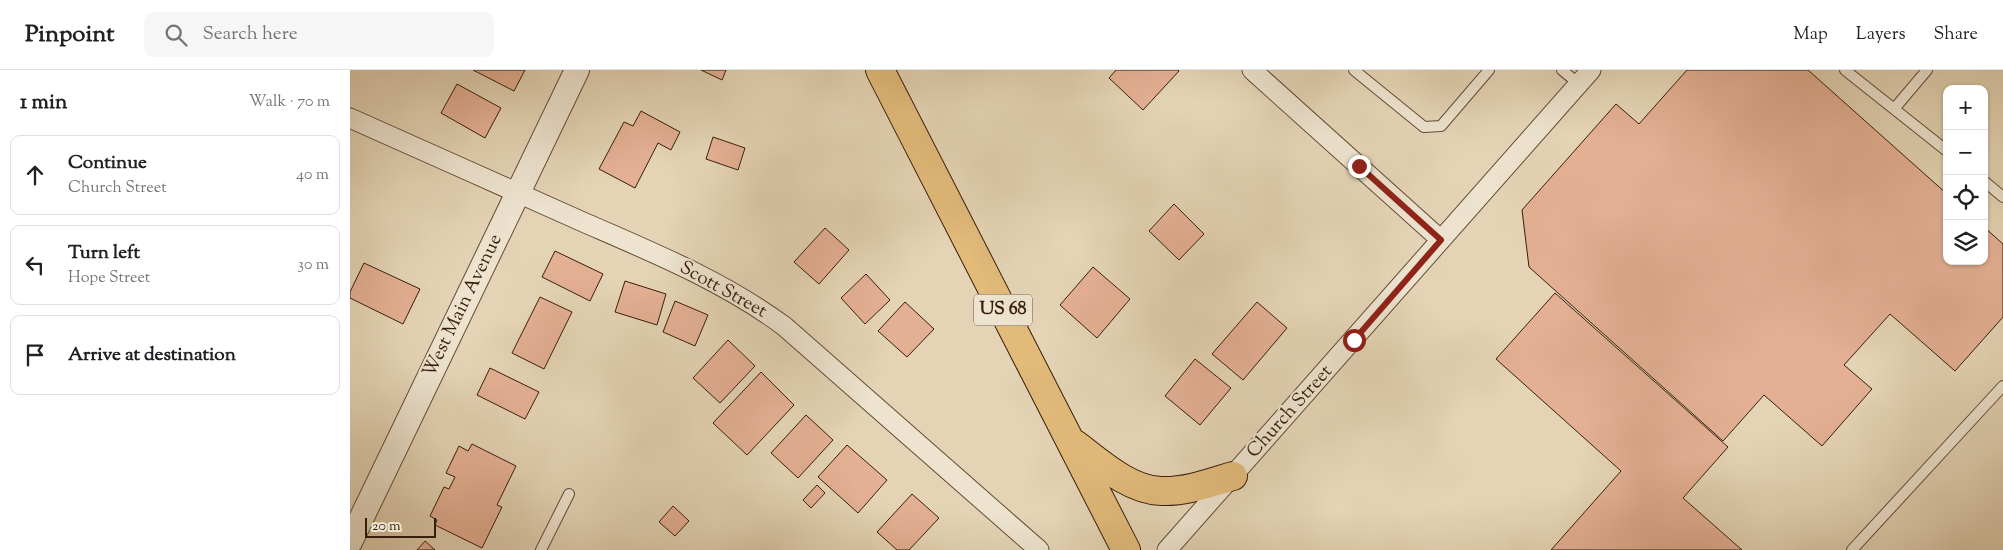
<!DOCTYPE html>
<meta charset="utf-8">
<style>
body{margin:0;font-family:"Sorts Mill Goudy",serif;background:#f6f6f6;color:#202124}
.controls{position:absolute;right:15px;top:15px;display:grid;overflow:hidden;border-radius:10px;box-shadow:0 1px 4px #0004}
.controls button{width:45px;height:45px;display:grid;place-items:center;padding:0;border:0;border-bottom:1px solid #e0e0e0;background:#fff;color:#202124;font:25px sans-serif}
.scale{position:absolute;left:15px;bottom:12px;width:71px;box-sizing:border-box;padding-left:5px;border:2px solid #381e0b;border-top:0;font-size:14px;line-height:18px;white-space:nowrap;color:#381e0b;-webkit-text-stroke:4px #ede3cf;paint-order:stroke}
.stop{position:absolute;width:15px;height:15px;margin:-11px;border:4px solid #8f2418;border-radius:50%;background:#fff}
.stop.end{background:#8f2418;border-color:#fff;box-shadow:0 1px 5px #0008}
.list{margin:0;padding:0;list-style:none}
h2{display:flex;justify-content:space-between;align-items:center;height:65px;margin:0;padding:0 20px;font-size:21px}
h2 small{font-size:16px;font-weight:400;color:#757577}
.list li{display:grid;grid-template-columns:32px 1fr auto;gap:15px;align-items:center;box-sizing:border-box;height:80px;margin:0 10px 10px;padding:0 10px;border:1px solid #e0e0e0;border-radius:10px}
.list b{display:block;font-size:19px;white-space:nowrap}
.list p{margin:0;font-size:16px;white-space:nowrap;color:#757577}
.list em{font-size:16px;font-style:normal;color:#757577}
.icon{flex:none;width:28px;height:28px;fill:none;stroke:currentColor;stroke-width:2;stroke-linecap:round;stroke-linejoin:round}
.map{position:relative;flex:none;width:1653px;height:480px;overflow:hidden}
header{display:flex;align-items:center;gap:30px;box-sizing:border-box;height:70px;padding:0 25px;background:#fff;border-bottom:1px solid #e0e0e0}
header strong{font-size:24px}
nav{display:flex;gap:28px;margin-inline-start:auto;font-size:18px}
.search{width:350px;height:45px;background:#f6f6f6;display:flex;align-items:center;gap:12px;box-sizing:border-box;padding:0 18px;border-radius:10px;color:#757577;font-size:19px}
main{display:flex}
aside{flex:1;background:#fff}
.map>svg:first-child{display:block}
.building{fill:#e4b094;stroke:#381e0b}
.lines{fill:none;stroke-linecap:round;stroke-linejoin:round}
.service-casing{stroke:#634c36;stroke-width:12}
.minor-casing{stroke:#634c36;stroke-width:21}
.tertiary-casing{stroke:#634c36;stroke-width:26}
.primary-casing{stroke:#381e0b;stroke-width:30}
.service{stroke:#ede3cf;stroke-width:10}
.minor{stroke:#ede3cf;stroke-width:19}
.tertiary{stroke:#ede3cf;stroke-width:24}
.primary{stroke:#e2ba7a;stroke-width:28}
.route{stroke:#8f2418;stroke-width:6}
.labels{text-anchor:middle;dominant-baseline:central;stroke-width:4.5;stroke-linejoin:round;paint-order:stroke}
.shield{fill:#ede3cf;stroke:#6e5946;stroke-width:1}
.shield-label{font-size:18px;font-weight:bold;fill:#381e0b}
.street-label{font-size:19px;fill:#381e0b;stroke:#ede3cf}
</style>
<header>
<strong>Pinpoint</strong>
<div class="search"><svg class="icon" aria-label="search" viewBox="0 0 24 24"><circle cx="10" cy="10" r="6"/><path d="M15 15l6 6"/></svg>Search here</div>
<nav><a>Map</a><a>Layers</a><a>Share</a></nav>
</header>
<main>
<aside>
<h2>1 min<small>Walk · 70 m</small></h2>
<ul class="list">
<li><svg class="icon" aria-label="ahead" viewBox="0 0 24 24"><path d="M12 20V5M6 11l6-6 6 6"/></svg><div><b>Continue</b><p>Church Street</p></div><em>40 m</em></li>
<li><svg class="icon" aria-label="left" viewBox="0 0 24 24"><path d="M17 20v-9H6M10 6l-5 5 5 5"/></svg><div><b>Turn left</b><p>Hope Street</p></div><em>30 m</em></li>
<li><svg class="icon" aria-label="arrive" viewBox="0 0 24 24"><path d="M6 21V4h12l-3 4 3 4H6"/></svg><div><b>Arrive at destination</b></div></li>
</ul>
</aside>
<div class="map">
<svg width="1653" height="480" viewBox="0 0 1653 480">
<rect width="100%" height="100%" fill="#e4d4b5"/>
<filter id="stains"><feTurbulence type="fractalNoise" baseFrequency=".004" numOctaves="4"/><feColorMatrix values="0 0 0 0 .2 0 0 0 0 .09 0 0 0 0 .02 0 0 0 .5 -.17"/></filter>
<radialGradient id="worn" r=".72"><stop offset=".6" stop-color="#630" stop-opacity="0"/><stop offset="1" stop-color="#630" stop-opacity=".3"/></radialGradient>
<!-- building -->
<path class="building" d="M 123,0 L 175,0 L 164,21 Z
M 351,0 L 376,0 L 372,10 Z
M 766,0 L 828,0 L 829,1 L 793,40 L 759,8 Z
M 1337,0 L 1458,0 L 1597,124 L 1597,191 L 1634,191 L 1634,157 L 1653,174 L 1653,247 L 1605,301 L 1540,244 L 1494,295 L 1522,319 L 1472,376 L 1414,325 L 1373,371 L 1179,197 L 1172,140 L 1266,34 L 1289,54 Z
M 107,14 L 151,38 L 135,68 L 91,43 Z
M 291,41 L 330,62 L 321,80 L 308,73 L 285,118 L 249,99 L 274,52 L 283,56 Z
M 363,67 L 395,78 L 388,100 L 356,89 Z
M 824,134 L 854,164 L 829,190 L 799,161 Z
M 475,158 L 499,180 L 469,214 L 444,192 Z
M 205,181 L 253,204 L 240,231 L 192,207 Z
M 14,193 L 70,219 L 53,254 L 0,228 L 0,222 Z
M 743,197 L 780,229 L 747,268 L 710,235 Z
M 516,204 L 540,230 L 515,254 L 491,228 Z
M 275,211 L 316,224 L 307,255 L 265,242 Z
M 1205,223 L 1378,377 L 1333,428 L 1392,480 L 1201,480 L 1271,401 L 1146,289 Z
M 190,227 L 222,242 L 194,299 L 162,283 Z
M 325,231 L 358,245 L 345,276 L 313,262 Z
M 555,232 L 584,259 L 557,287 L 528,261 Z
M 907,232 L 937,258 L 893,310 L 862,284 Z
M 378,270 L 405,296 L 370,333 L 343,308 Z
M 845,289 L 881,318 L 850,355 L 815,326 Z
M 140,298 L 189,322 L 175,349 L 127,325 Z
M 411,302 L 444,335 L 397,385 L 363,353 Z
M 456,345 L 483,370 L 448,408 L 421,383 Z
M 122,374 L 166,396 L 147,435 L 152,437 L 132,478 L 85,455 L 87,450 L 80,446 L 94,417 L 99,419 L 105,407 L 96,403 L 109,376 L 118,381 Z
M 497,375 L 537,410 L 508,443 L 468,407 Z
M 467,415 L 475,423 L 461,438 L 453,430 Z
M 562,424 L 589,448 L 559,480 L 547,480 L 527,462 Z
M 323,436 L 339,451 L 325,466 L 309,452 Z
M 75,471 L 85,480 L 67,480 Z"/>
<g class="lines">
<defs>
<path id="service" d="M 1004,0 L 1074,57 L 1091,56 L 1139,0
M 1212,0 L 1229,14
M 1495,0 L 1597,81
M 1544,39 L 1577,0
M 1634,111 L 1653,127
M 191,480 L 219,424
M 1502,480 L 1653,316"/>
<path id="minor" d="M 902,0 L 1091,170
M 0,48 C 78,83 155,117 233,152 C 302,182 373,211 434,256 L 689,480
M 817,480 L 1241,0"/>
<path id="tertiary" d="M 0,472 L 227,0"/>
<path id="primary" d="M 530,0 L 776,480
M 725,374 C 749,392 779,420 811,421 C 835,422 860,413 883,406"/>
</defs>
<!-- service casing -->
<use href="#service" class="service-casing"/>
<!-- minor casing -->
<use href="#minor" class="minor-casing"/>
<!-- tertiary casing -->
<use href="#tertiary" class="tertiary-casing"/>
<!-- primary casing -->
<use href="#primary" class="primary-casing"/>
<!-- service -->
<use href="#service" class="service"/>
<!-- minor -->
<use href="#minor" class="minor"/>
<!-- tertiary -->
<use href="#tertiary" class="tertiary"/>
<!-- primary -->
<use href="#primary" class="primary"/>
</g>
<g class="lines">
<!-- route -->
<path class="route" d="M 1004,270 L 1091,170 L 1009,96"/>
</g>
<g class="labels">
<!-- shield labels -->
<rect class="shield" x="624" y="224.5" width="58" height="31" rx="4"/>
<g class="shield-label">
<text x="653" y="240">US 68</text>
</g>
<!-- street labels -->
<g class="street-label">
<text transform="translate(373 220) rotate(29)">Scott Street</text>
<text transform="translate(113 236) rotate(-64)">West Main Avenue</text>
<text transform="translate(940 342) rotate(-48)">Church Street</text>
</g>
</g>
<rect width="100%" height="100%" filter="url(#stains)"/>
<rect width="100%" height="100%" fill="url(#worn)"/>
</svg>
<div class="controls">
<button>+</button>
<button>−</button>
<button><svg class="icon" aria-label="locate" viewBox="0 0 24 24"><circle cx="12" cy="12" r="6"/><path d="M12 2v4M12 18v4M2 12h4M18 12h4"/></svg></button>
<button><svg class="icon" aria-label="layers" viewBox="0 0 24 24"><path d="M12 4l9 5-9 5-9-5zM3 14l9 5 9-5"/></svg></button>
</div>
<div class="scale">20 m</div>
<div class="stop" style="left:1004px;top:270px"></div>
<div class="stop end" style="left:1009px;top:96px"></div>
</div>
</main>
